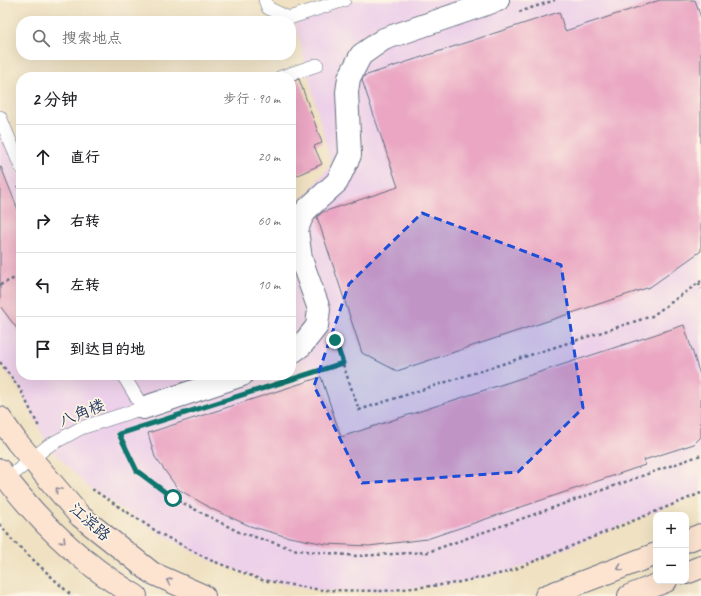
<!DOCTYPE html>
<html lang="zh">
<meta charset="utf-8">
<style>
body{margin:0;font-family:Caveat,"LXGW WenKai TC",sans-serif;background:#f6f6f6;color:#202124}
.controls{position:absolute;right:12px;bottom:12px;display:grid;overflow:hidden;border-radius:8px;box-shadow:0 4px 16px #0002}
.controls button{width:36px;height:36px;display:grid;place-items:center;padding:0;border:0;border-bottom:1px solid #e0e0e0;background:#fff;color:#202124;font:20px sans-serif}
.stop{position:absolute;width:12px;height:12px;margin:-9px;border:3px solid #0f766e;border-radius:50%;background:#fff}
.stop.end{background:#0f766e;border-color:#fff;box-shadow:0 1px 4px #0008}
.list{margin:0;padding:0;list-style:none}
h2{display:flex;justify-content:space-between;align-items:center;height:52px;margin:0;padding:0 16px;font-size:17px}
h2 small{font-size:13px;font-weight:400;color:#757577}
.list li{display:grid;grid-template-columns:26px 1fr auto;gap:12px;align-items:center;box-sizing:border-box;height:64px;padding:0 16px;border-top:1px solid #e0e0e0}
.list b{display:block;font-size:15px;white-space:nowrap}
.list em{font-size:13px;font-style:normal;color:#757577}
.icon{flex:none;width:22px;height:22px;fill:none;stroke:currentColor;stroke-width:2;stroke-linecap:round;stroke-linejoin:round}
.map{position:relative;flex:none;width:701px;height:596px;overflow:hidden}
.search{position:absolute;background:#fff;box-shadow:0 4px 16px #0002;left:16px;top:16px;width:280px;height:44px;display:flex;align-items:center;gap:10px;box-sizing:border-box;padding:0 14px;border-radius:16px;color:#757577;font-size:15px}
.panel{position:absolute;background:#fff;box-shadow:0 4px 16px #0002;left:16px;top:72px;width:280px;height:308px;border-radius:16px}
.map>svg:first-child{display:block}
.built{fill:#edd0e9}
.building{fill:#eaa6c2}
.lines{fill:none;stroke-linecap:round;stroke-linejoin:round}
.service-casing{stroke:#656d81;stroke-width:14}
.minor-casing{stroke:#656d81;stroke-width:24}
.secondary-casing{stroke:#656d81;stroke-width:24}
.path{stroke:#656d81;stroke-width:2.5;stroke-dasharray:3 3;stroke-linecap:butt}
.service{stroke:#fff;stroke-width:13}
.minor{stroke:#fff;stroke-width:22}
.secondary{stroke:#fde4d1;stroke-width:22}
.oneway{stroke:#8c8a98}
.route{stroke:#0f766e;stroke-width:5}
.marked{fill:#1d4ed8;fill-opacity:0.2;stroke:#1d4ed8;stroke-width:3;stroke-dasharray:8 5;stroke-linejoin:round}
.labels{text-anchor:middle;dominant-baseline:central;stroke-width:3.5;stroke-linejoin:round;paint-order:stroke}
.street-label{font-size:16px;fill:#1b2f5e;stroke:#fcf5e5}
</style>
<div class="map">
<svg width="701" height="596" viewBox="0 0 701 596">
<rect width="100%" height="100%" fill="#fcf5e5"/>
<filter id="ink" filterUnits="userSpaceOnUse"><feTurbulence type="fractalNoise" baseFrequency=".025" numOctaves="2"/><feDisplacementMap in="SourceGraphic" scale="8" xChannelSelector="R" yChannelSelector="G"/><feConvolveMatrix kernelMatrix="1 2 1 2 8 2 1 2 1" color-interpolation-filters="sRGB"/></filter>
<filter id="wash" filterUnits="userSpaceOnUse"><feTurbulence type="fractalNoise" baseFrequency=".012" numOctaves="4" result="noise"/><feDisplacementMap in="SourceGraphic" scale="16" xChannelSelector="R" yChannelSelector="G"/><feGaussianBlur stdDeviation="0.9" result="paint"/><feColorMatrix in="noise" values="0 0 0 0 0 0 0 0 0 0 0 0 0 0 0 0 0 1.4 0 .05"/><feComposite in="paint" operator="in"/></filter>
<g filter="url(#wash)">
<rect width="100%" height="100%" fill="#efe1c1"/>
<!-- built -->
<path class="built" d="M 357,0 L 701,0 L 701,493 L 508,572 L 450,584 L 384,591 L 321,590 L 262,580 L 210,560 L 159,533 L 88,487 L 48,446 L 20,389 L 0,362 L 0,124 L 21,175 L 21,375 L 291,375 L 291,214 L 331,164 L 295,23 Z"/>
<g id="blocks">
<!-- building -->
<path class="building" d="M 660,0 L 695,0 L 701,18 L 701,251 L 650,287 L 397,371 L 362,353 L 317,217 L 323,212 L 398,187 L 362,80 L 364,76 L 559,12 L 565,31 Z
M 299,79 L 322,143 L 314,146 L 322,164 L 291,178 L 291,82 Z
M 0,167 L 1,167 L 21,217 L 21,334 L 0,306 Z
M 684,325 L 701,378 L 701,437 L 694,444 L 644,460 L 645,465 L 427,539 L 369,546 L 326,544 L 284,536 L 250,526 L 214,510 L 178,489 L 155,457 L 148,433 L 321,377 L 341,437 Z"/>
</g>
</g>
<g filter="url(#ink)">
<use href="#blocks" fill-opacity="0" stroke="#656d81" stroke-width="1"/>
<g class="lines">
<defs>
<path id="service" d="M 265,0 L 268,8 L 289,18 L 344,0
M 281,77 L 317,65
M 0,117 L 21,167
M 7,479 L 48,446 L 81,428 L 143,408 L 123,375"/>
<path id="minor" d="M 291,353 L 302,345 L 317,326 L 319,309 L 301,259 L 297,230 L 301,219 L 307,209 L 337,182 L 350,155 L 347,92 L 349,78 L 361,55 L 384,39 L 498,0
M 143,408 L 242,375"/>
<path id="secondary" d="M 0,418 L 17,442 L 80,516 L 152,573 L 204,596
M 0,470 C 37,520 82,564 136,596
M 686,541 L 701,535
M 686,573 L 701,567
M 546,596 L 656,554
M 629,596 L 666,581"/>
</defs>
<!-- service casing -->
<use href="#service" class="service-casing"/>
<!-- minor casing -->
<use href="#minor" class="minor-casing"/>
<!-- secondary casing -->
<use href="#secondary" class="secondary-casing"/>
<!-- path -->
<path class="path" d="M 519,12 L 555,0
M 18,186 L 21,193
M 699,283 L 701,289
M 0,285 L 21,275
M 335,342 L 359,410 L 652,316 L 701,281
M 0,362 L 20,389 L 39,427
M 305,375 L 343,363
M 264,388 L 293,379
M 120,436 L 137,471 L 173,498 L 239,532 L 297,550 L 357,556 L 428,552 L 701,455
M 92,489 L 159,533 L 210,560 L 262,580 L 321,590 L 384,591 L 450,584 L 508,572 L 701,493
M 0,524 L 12,540 L 72,596"/>
<!-- service -->
<use href="#service" class="service"/>
<!-- minor -->
<use href="#minor" class="minor"/>
<!-- secondary -->
<use href="#secondary" class="secondary"/>
</g>
<!-- one-way arrows -->
<defs><path id="oneway-chevron" d="M-2-3.5L2.5 0L-2 3.5" fill="none" stroke-width="1.6" stroke-linecap="round" stroke-linejoin="round"/></defs>
<g class="oneway">
<use href="#oneway-chevron" transform="translate(58 490) rotate(-130)"/>
<use href="#oneway-chevron" transform="translate(63 541) rotate(46)"/>
<use href="#oneway-chevron" transform="translate(620 568) rotate(159)"/>
<use href="#oneway-chevron" transform="translate(169 581) rotate(-157)"/>
</g>
</g>
<g class="lines" filter="url(#ink)">
<!-- route -->
<path class="route" d="M 173,498 L 137,471 L 119,434 L 343,363 L 335,340"/>
</g>
<!-- marked area -->
<path class="marked" d="M 422,213 L 561,265 L 583,408 L 518,472 L 362,483 L 314,386 L 349,284 Z"/>
<g class="labels">
<!-- street labels -->
<g class="street-label">
<text transform="translate(82 413) rotate(-22)">八角楼</text>
<text transform="translate(90 522) rotate(42)">江滨路</text>
</g>
</g>
</svg>
<div class="controls">
<button>+</button>
<button>−</button>
</div>
<div class="stop" style="left:173px;top:498px"></div>
<div class="stop end" style="left:335px;top:340px"></div>
<div class="search"><svg class="icon" aria-label="search" viewBox="0 0 24 24"><circle cx="10" cy="10" r="6"/><path d="M15 15l6 6"/></svg>搜索地点</div>
<section class="panel">
<h2>2 分钟<small>步行 · 90 m</small></h2>
<ul class="list">
<li><svg class="icon" aria-label="ahead" viewBox="0 0 24 24"><path d="M12 20V5M6 11l6-6 6 6"/></svg><div><b>直行</b></div><em>20 m</em></li>
<li><svg class="icon" aria-label="right" viewBox="0 0 24 24"><path d="M7 20v-9h11M14 6l5 5-5 5"/></svg><div><b>右转</b></div><em>60 m</em></li>
<li><svg class="icon" aria-label="left" viewBox="0 0 24 24"><path d="M17 20v-9H6M10 6l-5 5 5 5"/></svg><div><b>左转</b></div><em>10 m</em></li>
<li><svg class="icon" aria-label="arrive" viewBox="0 0 24 24"><path d="M6 21V4h12l-3 4 3 4H6"/></svg><div><b>到达目的地</b></div></li>
</ul>
</section>
</div>
